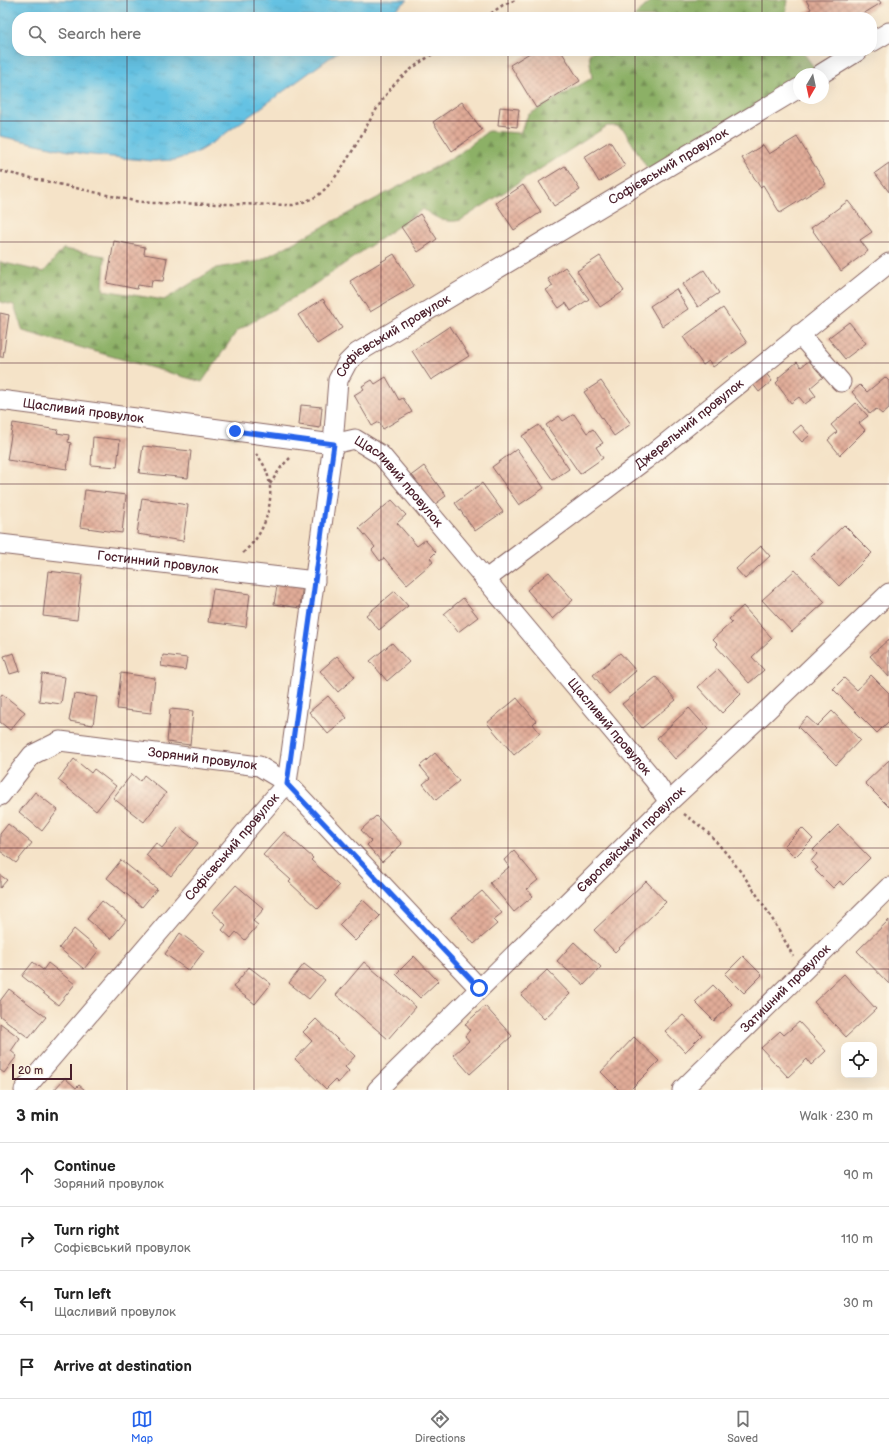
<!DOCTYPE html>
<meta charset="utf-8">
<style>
body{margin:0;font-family:"Balsamiq Sans",sans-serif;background:#f6f6f6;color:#222}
.controls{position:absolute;right:12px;bottom:12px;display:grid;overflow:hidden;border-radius:8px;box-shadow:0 4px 16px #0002}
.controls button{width:36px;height:36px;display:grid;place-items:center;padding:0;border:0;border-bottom:1px solid #e0e0e0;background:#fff;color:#222;font:20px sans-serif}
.compass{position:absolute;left:793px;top:68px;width:36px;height:36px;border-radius:50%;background:#fff;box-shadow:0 4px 16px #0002;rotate:189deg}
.scale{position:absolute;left:12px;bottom:10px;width:60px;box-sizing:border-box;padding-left:4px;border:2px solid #4a1f2b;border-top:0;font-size:11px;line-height:14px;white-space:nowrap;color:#4a1f2b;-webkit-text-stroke:3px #fcf5e5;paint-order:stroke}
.stop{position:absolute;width:12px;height:12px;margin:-9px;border:3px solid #2563eb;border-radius:50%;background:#fff}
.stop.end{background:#2563eb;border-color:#fff;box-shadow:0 1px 4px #0008}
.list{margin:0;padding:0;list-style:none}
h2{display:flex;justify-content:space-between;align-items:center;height:52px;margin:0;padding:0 16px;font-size:17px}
h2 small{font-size:13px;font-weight:400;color:#767676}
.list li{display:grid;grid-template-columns:26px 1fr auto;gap:12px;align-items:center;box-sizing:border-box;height:64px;padding:0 16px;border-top:1px solid #e0e0e0}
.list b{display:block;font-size:15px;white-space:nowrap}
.list p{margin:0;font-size:13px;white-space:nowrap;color:#767676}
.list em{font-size:13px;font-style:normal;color:#767676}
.icon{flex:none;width:22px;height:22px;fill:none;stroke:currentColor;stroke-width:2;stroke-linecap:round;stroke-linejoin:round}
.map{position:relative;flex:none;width:889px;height:1090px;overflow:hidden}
.search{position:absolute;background:#fff;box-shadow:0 4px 16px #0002;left:12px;right:12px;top:12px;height:44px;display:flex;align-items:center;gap:10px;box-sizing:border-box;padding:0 14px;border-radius:16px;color:#767676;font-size:15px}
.sheet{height:308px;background:#fff}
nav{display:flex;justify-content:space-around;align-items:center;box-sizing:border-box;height:56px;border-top:1px solid #e0e0e0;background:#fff;font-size:11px;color:#767676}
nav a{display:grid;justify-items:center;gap:2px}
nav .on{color:#2563eb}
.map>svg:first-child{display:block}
.forest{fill:url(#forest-firs);stroke:#6b6848}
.water{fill:url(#water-ripples);stroke:#587087}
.building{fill:url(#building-cross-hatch)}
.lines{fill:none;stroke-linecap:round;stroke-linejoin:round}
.minor-casing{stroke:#866462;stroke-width:21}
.path{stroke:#866462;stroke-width:2.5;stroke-dasharray:3 3;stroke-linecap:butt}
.minor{stroke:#fff;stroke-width:19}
.route{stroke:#2563eb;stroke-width:5}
.grid{fill:none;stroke:#4a1f2b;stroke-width:1;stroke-opacity:0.55}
.labels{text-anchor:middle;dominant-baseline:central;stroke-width:3;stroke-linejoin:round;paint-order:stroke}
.street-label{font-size:13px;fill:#4a1f2b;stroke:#fcf5e5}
</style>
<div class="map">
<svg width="889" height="1090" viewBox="0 0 889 1090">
<defs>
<pattern id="forest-firs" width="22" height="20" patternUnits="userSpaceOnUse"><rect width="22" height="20" fill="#8cb066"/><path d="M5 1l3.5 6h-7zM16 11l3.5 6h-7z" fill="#748f54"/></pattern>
<pattern id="water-ripples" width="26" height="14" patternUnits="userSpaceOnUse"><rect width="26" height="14" fill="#65c2e3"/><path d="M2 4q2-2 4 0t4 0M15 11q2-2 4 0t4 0" fill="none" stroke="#59a6c3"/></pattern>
<pattern id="building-cross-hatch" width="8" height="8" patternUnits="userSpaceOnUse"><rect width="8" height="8" fill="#e1ac98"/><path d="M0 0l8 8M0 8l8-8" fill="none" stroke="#b88b7c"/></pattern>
</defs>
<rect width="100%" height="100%" fill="#fcf5e5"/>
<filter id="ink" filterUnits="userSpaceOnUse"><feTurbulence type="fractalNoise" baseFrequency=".025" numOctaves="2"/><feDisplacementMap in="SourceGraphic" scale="8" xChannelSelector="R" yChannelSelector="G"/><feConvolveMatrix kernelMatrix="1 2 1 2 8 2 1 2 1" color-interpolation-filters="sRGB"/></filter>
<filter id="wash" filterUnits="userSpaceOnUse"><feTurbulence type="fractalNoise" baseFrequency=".012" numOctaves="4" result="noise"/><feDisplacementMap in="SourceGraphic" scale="16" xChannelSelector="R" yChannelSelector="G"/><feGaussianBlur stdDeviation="0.9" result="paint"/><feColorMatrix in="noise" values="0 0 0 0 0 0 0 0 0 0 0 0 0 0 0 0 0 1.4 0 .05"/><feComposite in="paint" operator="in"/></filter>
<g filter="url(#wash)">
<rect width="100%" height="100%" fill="#f5e3c8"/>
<!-- forest -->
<path class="forest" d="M 652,0 L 788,0 L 785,17 L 633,17 Z
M 593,51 L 802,51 L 819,74 L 799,74 L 799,88 L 652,176 L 624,130 L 617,126 L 607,126 L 461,220 C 445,224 436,218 423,209 L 308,289 L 237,331 L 202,382 L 23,331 L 14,305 L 0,302 L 0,262 L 44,272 L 63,249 L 105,256 L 103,290 L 164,300 L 216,268 L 259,261 L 456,156 L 488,131 L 520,133 L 528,115 L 592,78 L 589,54 Z"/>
<!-- water -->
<path class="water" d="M 0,0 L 408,0 L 385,17 L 17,17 L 17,51 L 339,51 L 215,141 L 196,153 L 175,160 L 153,161 L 83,154 L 0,136 Z"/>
<g id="blocks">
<!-- building -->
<path class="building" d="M 806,0 L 879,0 L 881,3 L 858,17 L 803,17 L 802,15 L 811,9 Z
M 533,51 L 561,51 L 580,81 L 536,108 L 510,65 Z
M 462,102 L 482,130 L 452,151 L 433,122 Z
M 500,107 L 519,109 L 517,127 L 498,125 Z
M 797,137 L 826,184 L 780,213 L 763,185 L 760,187 L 742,158 L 763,145 L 769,154 Z
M 610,141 L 625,166 L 599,182 L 584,157 Z
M 889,163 L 889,192 L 875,173 Z
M 565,166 L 580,190 L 554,206 L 539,182 Z
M 523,185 L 541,212 L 514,230 L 496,203 Z
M 848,201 L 872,232 L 860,240 L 868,251 L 841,271 L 811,228 Z
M 420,214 L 437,239 L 418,252 L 401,227 Z
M 114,241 L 145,247 L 144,254 L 167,258 L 163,281 L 152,280 L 151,287 L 138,285 L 137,289 L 107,283 Z
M 394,254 L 414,286 L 370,312 L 350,281 Z
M 600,256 L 624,291 L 600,307 L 577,271 Z
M 565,267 L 589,299 L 571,311 L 566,303 L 559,308 L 546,290 L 553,286 L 548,279 Z
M 704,270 L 719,293 L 698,307 L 683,284 Z
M 676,289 L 688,309 L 662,326 L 650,306 Z
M 323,299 L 342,328 L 317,344 L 298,315 Z
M 723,308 L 747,343 L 713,367 L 709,361 L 703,365 L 683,337 Z
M 0,313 L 9,315 L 3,357 L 0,357 Z
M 849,322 L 866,343 L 845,359 L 828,338 Z
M 450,326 L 469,356 L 431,380 L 412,351 Z
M 810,360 L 823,377 L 810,388 L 816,396 L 805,404 L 799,397 L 791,403 L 776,383 L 779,380 L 778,378 L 797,362 L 801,367 Z
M 765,372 L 772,381 L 759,392 L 752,383 Z
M 386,377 L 399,400 L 403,398 L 412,412 L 383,429 L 379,422 L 372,426 L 354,395 L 364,389 L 362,386 L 372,380 L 375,384 Z
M 885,377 L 889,381 L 889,408 L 882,414 L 876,409 L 870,414 L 852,392 L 860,385 L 867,392 Z
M 601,381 L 631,424 L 614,436 L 584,392 Z
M 856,403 L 868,416 L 859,423 L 865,430 L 840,455 L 828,440 L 837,432 L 831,425 Z
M 301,405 L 322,407 L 320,428 L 299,425 Z
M 574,414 L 587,433 L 593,429 L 603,443 L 596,447 L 603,458 L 580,474 L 546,425 L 559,416 L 563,421 Z
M 13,423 L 58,430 L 57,433 L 69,435 L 68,442 L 71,443 L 67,469 L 7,460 Z
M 539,425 L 569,469 L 553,480 L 522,436 Z
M 801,425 L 810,435 L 802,442 L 793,432 Z
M 93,437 L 120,440 L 117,467 L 91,465 Z
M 143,446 L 191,451 L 188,478 L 139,473 Z
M 517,449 L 544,488 L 519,505 L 492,467 Z
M 424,466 L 446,496 L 434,505 L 412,475 Z
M 482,483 L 503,512 L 475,531 L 455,503 Z
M 85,490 L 126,495 L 122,533 L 80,527 Z
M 142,498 L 188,505 L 183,541 L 137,534 Z
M 392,500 L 406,515 L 397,523 L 417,546 L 425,540 L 436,552 L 430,558 L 433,562 L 407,584 L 384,558 L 380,561 L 372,550 L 375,547 L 359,528 Z
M 844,525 L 872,553 L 839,586 L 811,557 Z
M 761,546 L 770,556 L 745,579 L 736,569 Z
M 795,570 L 825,602 L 792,632 L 762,600 Z
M 48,571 L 82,575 L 77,620 L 43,616 Z
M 549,572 L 573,600 L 552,619 L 527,590 Z
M 278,580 L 303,583 L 300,608 L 274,604 Z
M 213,589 L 250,594 L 246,627 L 208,622 Z
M 395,591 L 408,606 L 379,630 L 366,615 Z
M 463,598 L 478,617 L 458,632 L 444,614 Z
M 743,606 L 772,638 L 752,657 L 764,670 L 749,683 L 716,646 L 718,644 L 713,639 L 732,622 L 729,619 Z
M 889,639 L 889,677 L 870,656 Z
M 392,643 L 409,662 L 387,681 L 370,661 Z
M 14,653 L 20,671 L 10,674 L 4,656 Z
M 620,653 L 636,671 L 609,694 L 593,675 Z
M 163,655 L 187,658 L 185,670 L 161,666 Z
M 337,656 L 355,677 L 338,692 L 320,671 Z
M 718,669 L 741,694 L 722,713 L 698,687 Z
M 121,673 L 155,678 L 151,713 L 117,709 Z
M 42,674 L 65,677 L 61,704 L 39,701 Z
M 871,675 L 889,693 L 889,721 L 877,733 L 833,689 L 844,678 L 857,690 Z
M 656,677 L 676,700 L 642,728 L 622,704 Z
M 2,694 L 25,712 L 10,730 L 0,722 L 0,697 Z
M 74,694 L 97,697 L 93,725 L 69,721 Z
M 328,696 L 347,718 L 328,734 L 309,712 Z
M 517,698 L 536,721 L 533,724 L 540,733 L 514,755 L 487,723 Z
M 689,708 L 708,729 L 675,759 L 657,738 Z
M 170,709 L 193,711 L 190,745 L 167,742 Z
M 832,711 L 860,740 L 836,765 L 798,727 L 807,717 L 817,726 Z
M 435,753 L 459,781 L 436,800 L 423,784 L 430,778 L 420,766 Z
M 74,759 L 91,773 L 94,769 L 116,786 L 96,811 L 58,780 Z
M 889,760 L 889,807 L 865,783 Z
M 132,774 L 140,781 L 144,775 L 166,793 L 144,822 L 113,798 Z
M 35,792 L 58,810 L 42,831 L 19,812 Z
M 376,816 L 402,844 L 382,862 L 367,845 L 371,841 L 361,830 Z
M 8,824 L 32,843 L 16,863 L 0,851 L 0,834 Z
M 838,825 L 870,858 L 843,885 L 840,881 L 833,888 L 815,870 L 818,868 L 811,861 L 817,854 L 813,850 Z
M 179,827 L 198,843 L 171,876 L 146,855 L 156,843 L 162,848 Z
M 802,828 L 813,839 L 795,857 L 784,846 Z
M 284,832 L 313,858 L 311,860 L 339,886 L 318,909 L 289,882 L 291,880 L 263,855 Z
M 514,851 L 538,880 L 527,889 L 533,896 L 514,912 L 490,883 L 509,867 L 504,860 Z
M 121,860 L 157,889 L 142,907 L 107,878 Z
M 0,875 L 7,880 L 0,888 Z
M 646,881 L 666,902 L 615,952 L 594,930 Z
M 236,885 L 264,909 L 253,921 L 258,925 L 245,940 L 236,932 L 231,938 L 222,930 L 226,925 L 212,912 Z
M 482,891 L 502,913 L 493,920 L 497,924 L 474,944 L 451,917 Z
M 363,900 L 380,916 L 355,941 L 339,925 Z
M 102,901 L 126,920 L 111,939 L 87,919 Z
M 889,920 L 889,984 L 857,951 Z
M 74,929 L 99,950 L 84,969 L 59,948 Z
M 180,933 L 204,951 L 189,971 L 165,954 Z
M 574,942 L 601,967 L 584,985 L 557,961 Z
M 414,956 L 438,981 L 420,998 L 396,974 Z
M 743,956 L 762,975 L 744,993 L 725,974 Z
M 33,962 L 43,970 L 48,963 L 75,984 L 58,1005 L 22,976 Z
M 364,962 L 416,1007 L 388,1039 L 336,995 Z
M 304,964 L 325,980 L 309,999 L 289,983 Z
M 249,967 L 271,984 L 255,1004 L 233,987 Z
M 547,970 L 570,994 L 544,1019 L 521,995 Z
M 844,974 L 876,1009 L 846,1037 L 814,1002 Z
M 713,985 L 732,1004 L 714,1021 L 695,1002 Z
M 9,989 L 46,1017 L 29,1038 L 0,1016 L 0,1001 Z
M 485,1006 L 512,1036 L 470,1074 L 453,1055 L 469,1041 L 465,1036 L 470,1030 L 465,1024 Z
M 683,1015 L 702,1035 L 685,1052 L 665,1031 Z
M 316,1019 L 355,1056 L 345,1067 L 349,1071 L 338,1083 L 335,1080 L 326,1089 L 295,1059 L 312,1041 L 303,1032 Z
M 799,1022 L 826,1051 L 811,1065 L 807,1059 L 788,1077 L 761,1048 L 780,1031 L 784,1035 Z
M 0,1023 L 20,1038 L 11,1051 L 17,1056 L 4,1073 L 0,1070 Z
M 634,1037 L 659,1061 L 630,1090 L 619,1090 L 601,1072 Z
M 65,1078 L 76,1088 L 79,1085 L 85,1090 L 54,1090 Z"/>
</g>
</g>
<g filter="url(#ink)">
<use href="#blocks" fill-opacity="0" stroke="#866462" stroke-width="1"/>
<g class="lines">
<defs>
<g id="minor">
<path d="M 872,42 L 889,32"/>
<path d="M 821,74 L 858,51"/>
<path d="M 799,334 L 841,382"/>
<path id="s1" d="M 0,400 L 333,444 L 355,439 L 381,455 L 654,780 L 669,802"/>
<path id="s2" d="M 0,544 L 315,581"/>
<path id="s3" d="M 485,580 L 645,460 L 889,263"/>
<path id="s4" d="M 0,796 L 32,755 L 60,741 L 259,766 L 287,783 L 479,988"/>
<path id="s5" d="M 24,1090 L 287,783 L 333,444 L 338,380 L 347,363 L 357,353 L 799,88"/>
<path id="s6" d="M 377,1090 L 669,802 L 761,716 L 889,593"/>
<path id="s7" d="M 682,1090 L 889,887"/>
</g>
</defs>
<!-- minor casing -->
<use href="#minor" class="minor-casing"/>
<!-- path -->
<path class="path" d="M 486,17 L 503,5 L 516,0
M 0,171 L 134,201 L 152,203 L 293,205 C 304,202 315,199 323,191 C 351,163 367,118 392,87 C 405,72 421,62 437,51
M 270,484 L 282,466 L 290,458
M 243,553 C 249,547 255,541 259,534 C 273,510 276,476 256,454
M 684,814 C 693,821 704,828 712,837 C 744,872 771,914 793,956"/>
<!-- minor -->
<use href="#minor" class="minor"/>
</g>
</g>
<g class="lines" filter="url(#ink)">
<!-- route -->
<path class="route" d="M 235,431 L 334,444 L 287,784 L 479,988"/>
</g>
<!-- grid -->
<path class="grid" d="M 127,0 L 127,17M 254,0 L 254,17M 381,0 L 381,17M 508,0 L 508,17M 635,0 L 635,17M 762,0 L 762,17M 127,51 L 127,1090M 254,51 L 254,1090M 381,51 L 381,1090M 508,51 L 508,1090M 635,51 L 635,1090M 762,51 L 762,1090M 0,121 L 889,121M 0,242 L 889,242M 0,363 L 889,363M 0,484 L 889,484M 0,606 L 889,606M 0,727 L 889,727M 0,848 L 889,848M 0,969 L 889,969"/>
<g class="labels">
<!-- street labels -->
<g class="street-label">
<text stroke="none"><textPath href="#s5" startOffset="1207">Софієвський провулок</textPath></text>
<text stroke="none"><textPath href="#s5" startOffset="883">Софієвський провулок</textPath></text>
<text stroke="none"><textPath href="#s1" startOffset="84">Щасливий провулок</textPath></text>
<text stroke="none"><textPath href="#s3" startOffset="257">Джерельний провулок</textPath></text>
<text stroke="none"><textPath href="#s1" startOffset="420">Щасливий провулок</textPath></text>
<text stroke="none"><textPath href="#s2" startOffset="159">Гостинний провулок</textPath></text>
<text stroke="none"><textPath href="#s1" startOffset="744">Щасливий провулок</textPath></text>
<text stroke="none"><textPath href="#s4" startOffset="227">Зоряний провулок</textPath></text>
<text stroke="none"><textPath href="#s6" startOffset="357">Європейський провулок</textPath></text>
<text stroke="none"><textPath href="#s5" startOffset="320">Софієвський провулок</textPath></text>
<text stroke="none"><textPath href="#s7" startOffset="145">Затишний провулок</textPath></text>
</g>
</g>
</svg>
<div class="controls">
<button><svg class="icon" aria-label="locate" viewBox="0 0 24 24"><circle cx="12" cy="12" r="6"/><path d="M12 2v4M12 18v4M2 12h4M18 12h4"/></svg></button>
</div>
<svg class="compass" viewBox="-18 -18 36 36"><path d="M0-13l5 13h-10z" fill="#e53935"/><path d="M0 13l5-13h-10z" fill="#767676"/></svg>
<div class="scale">20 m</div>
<div class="stop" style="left:479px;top:988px"></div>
<div class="stop end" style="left:235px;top:431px"></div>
<div class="search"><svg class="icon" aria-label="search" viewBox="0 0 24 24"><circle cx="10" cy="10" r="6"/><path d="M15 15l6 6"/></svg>Search here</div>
</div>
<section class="sheet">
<h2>3 min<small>Walk · 230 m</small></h2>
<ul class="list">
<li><svg class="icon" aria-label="ahead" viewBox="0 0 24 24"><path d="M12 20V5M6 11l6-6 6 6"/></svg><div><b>Continue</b><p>Зоряний провулок</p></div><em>90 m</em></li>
<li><svg class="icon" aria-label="right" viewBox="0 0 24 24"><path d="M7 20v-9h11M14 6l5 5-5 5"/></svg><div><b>Turn right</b><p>Софієвський провулок</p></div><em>110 m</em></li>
<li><svg class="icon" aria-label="left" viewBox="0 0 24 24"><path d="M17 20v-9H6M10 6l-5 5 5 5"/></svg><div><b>Turn left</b><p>Щасливий провулок</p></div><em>30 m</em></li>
<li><svg class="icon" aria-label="arrive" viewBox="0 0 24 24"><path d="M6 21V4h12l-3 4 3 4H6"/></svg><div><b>Arrive at destination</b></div></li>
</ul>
</section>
<nav>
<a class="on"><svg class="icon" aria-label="map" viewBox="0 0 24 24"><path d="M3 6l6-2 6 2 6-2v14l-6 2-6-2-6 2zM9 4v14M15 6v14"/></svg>Map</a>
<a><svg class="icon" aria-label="directions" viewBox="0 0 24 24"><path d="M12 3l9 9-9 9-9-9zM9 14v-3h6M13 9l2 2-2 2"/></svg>Directions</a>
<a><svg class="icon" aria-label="saved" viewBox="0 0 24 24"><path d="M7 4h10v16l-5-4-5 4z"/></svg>Saved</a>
</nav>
